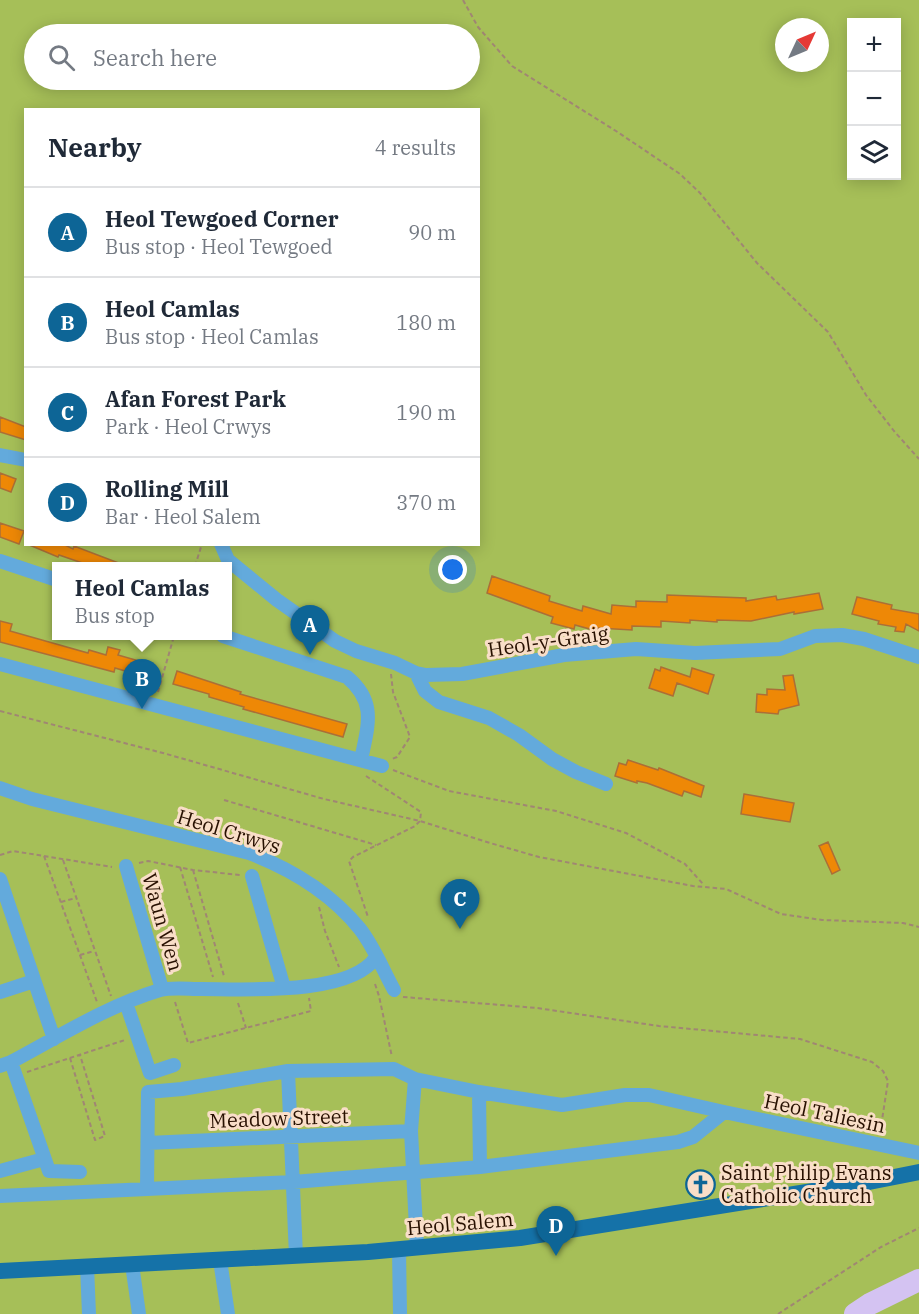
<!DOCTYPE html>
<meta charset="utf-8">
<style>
body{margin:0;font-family:"IBM Plex Serif",serif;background:#f2f2f3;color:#1f2937}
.controls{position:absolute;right:18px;top:18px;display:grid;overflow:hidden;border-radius:0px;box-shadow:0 3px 15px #0003}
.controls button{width:54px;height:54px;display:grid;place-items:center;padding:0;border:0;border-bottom:2px solid #e0e1e3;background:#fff;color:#1f2937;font:30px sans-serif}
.compass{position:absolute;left:775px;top:18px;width:54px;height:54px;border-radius:50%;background:#fff;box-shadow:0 3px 15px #0003;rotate:46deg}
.you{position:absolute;left:453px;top:570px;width:21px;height:21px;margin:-15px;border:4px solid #fff;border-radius:50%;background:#1a73e8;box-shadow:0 0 0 9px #1a73e833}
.badge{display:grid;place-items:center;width:39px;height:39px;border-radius:50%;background:#0d6596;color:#fff;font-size:20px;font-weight:700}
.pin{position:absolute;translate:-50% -50px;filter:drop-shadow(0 2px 3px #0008)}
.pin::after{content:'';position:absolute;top:32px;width:21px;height:18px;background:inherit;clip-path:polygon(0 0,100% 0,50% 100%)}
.popup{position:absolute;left:52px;top:562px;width:180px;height:78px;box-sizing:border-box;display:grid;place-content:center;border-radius:0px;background:#fff;filter:drop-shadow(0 2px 4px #0005);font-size:20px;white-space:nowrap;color:#747a83}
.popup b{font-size:22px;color:#1f2937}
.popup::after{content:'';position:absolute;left:50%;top:100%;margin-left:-12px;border:12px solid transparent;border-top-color:#fff}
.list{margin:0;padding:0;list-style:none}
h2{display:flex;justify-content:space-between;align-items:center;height:78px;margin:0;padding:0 24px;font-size:26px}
h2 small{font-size:20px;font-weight:400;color:#747a83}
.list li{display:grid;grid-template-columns:39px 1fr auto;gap:18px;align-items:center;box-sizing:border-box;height:90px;padding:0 24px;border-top:2px solid #e0e1e3}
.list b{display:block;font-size:22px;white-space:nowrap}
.list p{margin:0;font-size:20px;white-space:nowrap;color:#747a83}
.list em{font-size:20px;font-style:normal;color:#747a83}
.icon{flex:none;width:33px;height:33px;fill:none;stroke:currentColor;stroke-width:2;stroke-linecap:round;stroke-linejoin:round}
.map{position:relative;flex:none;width:919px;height:1314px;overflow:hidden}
.search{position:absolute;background:#fff;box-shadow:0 3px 15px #0003;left:24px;top:24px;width:456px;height:66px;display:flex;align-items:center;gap:15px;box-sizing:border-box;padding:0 21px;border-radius:33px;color:#747a83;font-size:22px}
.panel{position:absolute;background:#fff;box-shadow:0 3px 15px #0003;left:24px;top:108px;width:456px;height:438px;border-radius:0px}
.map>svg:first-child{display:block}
.green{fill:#a6bf58;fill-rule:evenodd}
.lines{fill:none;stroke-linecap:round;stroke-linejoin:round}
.river{stroke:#d4c3f2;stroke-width:22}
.building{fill:#ee8806;stroke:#ab6f37;stroke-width:1.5}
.path{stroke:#a08673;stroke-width:2;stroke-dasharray:4.5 3;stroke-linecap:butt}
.minor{stroke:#63aadc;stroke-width:14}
.major{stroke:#1572a8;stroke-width:16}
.labels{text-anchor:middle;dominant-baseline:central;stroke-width:6;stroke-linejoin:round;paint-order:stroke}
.street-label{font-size:20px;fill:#281000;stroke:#f9dec8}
.poi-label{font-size:20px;fill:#281000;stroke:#f9dec8;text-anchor:start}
</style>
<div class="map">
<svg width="919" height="1314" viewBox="0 0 919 1314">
<rect width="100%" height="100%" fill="#f9dec8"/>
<!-- green -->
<path class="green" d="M 0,0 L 919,0 L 919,1314 L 0,1314 ZM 852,22 L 896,22 L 896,176 L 852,176 ZM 784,27 L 820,27 L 820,63 L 784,63 ZM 34,34 L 470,34 L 470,80 L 34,80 ZM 26,110 L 478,110 L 478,544 L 26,544 ZM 57,566 L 228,566 L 228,636 L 57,636 Z"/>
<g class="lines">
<!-- river -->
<path class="river" d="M 855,1314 L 870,1304 L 919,1280"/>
</g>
<!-- building -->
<path class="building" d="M 0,417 L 26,427 L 26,440 L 0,432 Z
M 0,473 L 16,479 L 11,492 L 0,488 Z
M 0,523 L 24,531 L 19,544 L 0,537 Z
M 27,544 L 63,544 L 73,549 L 74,546 L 129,567 L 94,567 L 59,555 L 58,557 Z
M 492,576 L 550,596 L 549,601 L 582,611 L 583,606 L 611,614 L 612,605 L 636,607 L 636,601 L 667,602 L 667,595 L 746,598 L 746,601 L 776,596 L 777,600 L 819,593 L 823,609 L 794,614 L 794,612 L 751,621 L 717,620 L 717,622 L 690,620 L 690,623 L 661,621 L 661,627 L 632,626 L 632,630 L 598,628 L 597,631 L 575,625 L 574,629 L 551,623 L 553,617 L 487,593 Z
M 857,597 L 892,605 L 891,609 L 919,614 L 919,631 L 906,624 L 904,632 L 895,631 L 896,627 L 878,624 L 879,621 L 852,614 Z
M 0,621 L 12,624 L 10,631 L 88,653 L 89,650 L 106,655 L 108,647 L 120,650 L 118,655 L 153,665 L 149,678 L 115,668 L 114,672 L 0,642 Z
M 661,667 L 690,677 L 692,668 L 714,675 L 708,694 L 677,683 L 673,696 L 649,688 L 655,669 L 660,671 Z
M 177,671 L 241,692 L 240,694 L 347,724 L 343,737 L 243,709 L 244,707 L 209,697 L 209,694 L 173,684 Z
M 793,675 L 799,705 L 779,710 L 778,714 L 756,712 L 757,694 L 767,695 L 767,689 L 785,690 L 783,676 Z
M 628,760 L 658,770 L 659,768 L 704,786 L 701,797 L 684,791 L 682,796 L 647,783 L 637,781 L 637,783 L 615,776 L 619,763 L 626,765 Z
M 744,794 L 794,803 L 790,822 L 741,814 Z
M 828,842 L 840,870 L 832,874 L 819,846 Z"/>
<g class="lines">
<!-- path -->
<path class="path" d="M 463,0 L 478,27 L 512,66 L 616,131 L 680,174 L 700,193 L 757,263 L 828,332 L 866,395 L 894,431 L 919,459
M 195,566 L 202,544
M 391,674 L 393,692 L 410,737 L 397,757 L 392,759
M 158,692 L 174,636
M 0,711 L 163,753 L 324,799 L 420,821 L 490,843 L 539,857 L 693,886 L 726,889 L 781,914 L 822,920 L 903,923 L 919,927
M 393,770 L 449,791 L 556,811 L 626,833 L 685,864 L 703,884
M 366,776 L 421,812 L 420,821 L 415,826 L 353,857 L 349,861 L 368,917
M 224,800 L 376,845
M 0,855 L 13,851 L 112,867
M 44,856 L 97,1002
M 63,860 L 111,996
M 139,863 L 148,861 L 193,870 L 240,875
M 180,867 L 213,977
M 193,870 L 224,976
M 61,902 L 76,898
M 319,907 L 325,931 L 339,967
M 80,955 L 94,951
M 375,984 L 379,996 L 392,1057
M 403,997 L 537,1008 L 659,1026 L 800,1039 L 872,1062 L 883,1071 L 888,1081 L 880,1133
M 175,1002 L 188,1043 L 311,1011 L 309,998
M 238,1003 L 246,1028
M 70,1058 L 95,1140 L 105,1136 L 80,1055
M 27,1072 L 125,1040
M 778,1314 L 881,1247 L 919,1228"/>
<!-- minor -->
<path class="minor" d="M 0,455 L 26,460
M 221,544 L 228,560 L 277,600 L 335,641 L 356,651 L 395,663 L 416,673 L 426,675 L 462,674 L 564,655 L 636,649 L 695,653 L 780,649 L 815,636 L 842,635 L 864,639 L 919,657
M 0,561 L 57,580
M 223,636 L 347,677 C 377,702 368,725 361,760
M 0,664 L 382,766
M 416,673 L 425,691 L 439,702 L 489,718 L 519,735 L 552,759 L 576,772 L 606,784
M 0,788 L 32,799 L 249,853 C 291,869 331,893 360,929 C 374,947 383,970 394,990
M 126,866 L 162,989
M 252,876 L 284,988
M 0,879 L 54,1039
M 0,992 L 34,981
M 126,1003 L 150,1073 L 174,1065
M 11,1062 L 49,1171 L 80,1172
M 0,1066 L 11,1062 C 60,1036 107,1006 160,990 C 172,987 188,989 201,989 C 244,989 351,996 376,957
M 288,1071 L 296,1256
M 415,1079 L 411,1131 L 417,1247
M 148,1143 L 411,1131
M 480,1167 L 678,1142 L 693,1137 L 724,1112
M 0,1171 L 44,1159
M 147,1189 L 293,1182 L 480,1167 L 479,1092
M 0,1196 L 147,1189 L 148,1092 L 182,1089 L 288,1071 L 394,1069 L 415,1079 L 479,1092 L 562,1105 L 625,1095 L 649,1095 L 724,1112 L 919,1153
M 399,1249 L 400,1314
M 220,1260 L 228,1314
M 132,1264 L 139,1314
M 87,1266 L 89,1314"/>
<!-- major -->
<path class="major" d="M 0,1271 L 368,1252 L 520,1238 L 869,1182 L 919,1172"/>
</g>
<!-- icons -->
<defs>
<symbol id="church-ring" viewBox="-11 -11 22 22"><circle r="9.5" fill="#f9dec8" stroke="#0d6596" stroke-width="1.5"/><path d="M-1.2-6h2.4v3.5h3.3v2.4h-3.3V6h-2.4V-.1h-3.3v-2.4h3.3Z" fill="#0d6596"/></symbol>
</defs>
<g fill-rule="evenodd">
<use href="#church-ring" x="684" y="1168" width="33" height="33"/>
</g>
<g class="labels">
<!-- street labels -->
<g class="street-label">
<text transform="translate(548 641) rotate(-8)">Heol-y-Graig</text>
<text transform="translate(229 831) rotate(17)">Heol Crwys</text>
<text transform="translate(163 922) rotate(74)">Waun Wen</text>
<text transform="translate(825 1113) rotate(12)">Heol Taliesin</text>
<text transform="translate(279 1118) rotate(-2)">Meadow Street</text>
<text transform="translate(460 1223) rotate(-5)">Heol Salem</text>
</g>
<!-- poi labels -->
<g class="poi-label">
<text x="721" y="1172">Saint Philip Evans<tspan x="721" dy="23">Catholic Church</tspan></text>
</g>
</g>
</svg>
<div class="controls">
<button>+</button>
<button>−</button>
<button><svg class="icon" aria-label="layers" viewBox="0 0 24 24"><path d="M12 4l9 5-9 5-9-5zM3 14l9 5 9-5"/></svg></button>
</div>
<svg class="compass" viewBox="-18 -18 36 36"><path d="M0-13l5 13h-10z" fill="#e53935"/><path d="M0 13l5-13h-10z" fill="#747a83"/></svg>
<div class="you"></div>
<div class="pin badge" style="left:310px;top:655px">A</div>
<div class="pin badge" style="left:142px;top:709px">B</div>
<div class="popup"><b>Heol Camlas</b>Bus stop</div>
<div class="pin badge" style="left:460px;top:929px">C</div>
<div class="pin badge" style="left:556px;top:1256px">D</div>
<div class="search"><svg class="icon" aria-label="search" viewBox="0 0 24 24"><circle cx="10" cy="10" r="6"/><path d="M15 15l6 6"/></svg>Search here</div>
<section class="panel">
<h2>Nearby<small>4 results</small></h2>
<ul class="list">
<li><span class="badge">A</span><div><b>Heol Tewgoed Corner</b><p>Bus stop · Heol Tewgoed</p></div><em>90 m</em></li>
<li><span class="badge">B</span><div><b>Heol Camlas</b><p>Bus stop · Heol Camlas</p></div><em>180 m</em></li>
<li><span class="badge">C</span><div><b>Afan Forest Park</b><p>Park · Heol Crwys</p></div><em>190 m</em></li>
<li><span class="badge">D</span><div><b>Rolling Mill</b><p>Bar · Heol Salem</p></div><em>370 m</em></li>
</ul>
</section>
</div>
